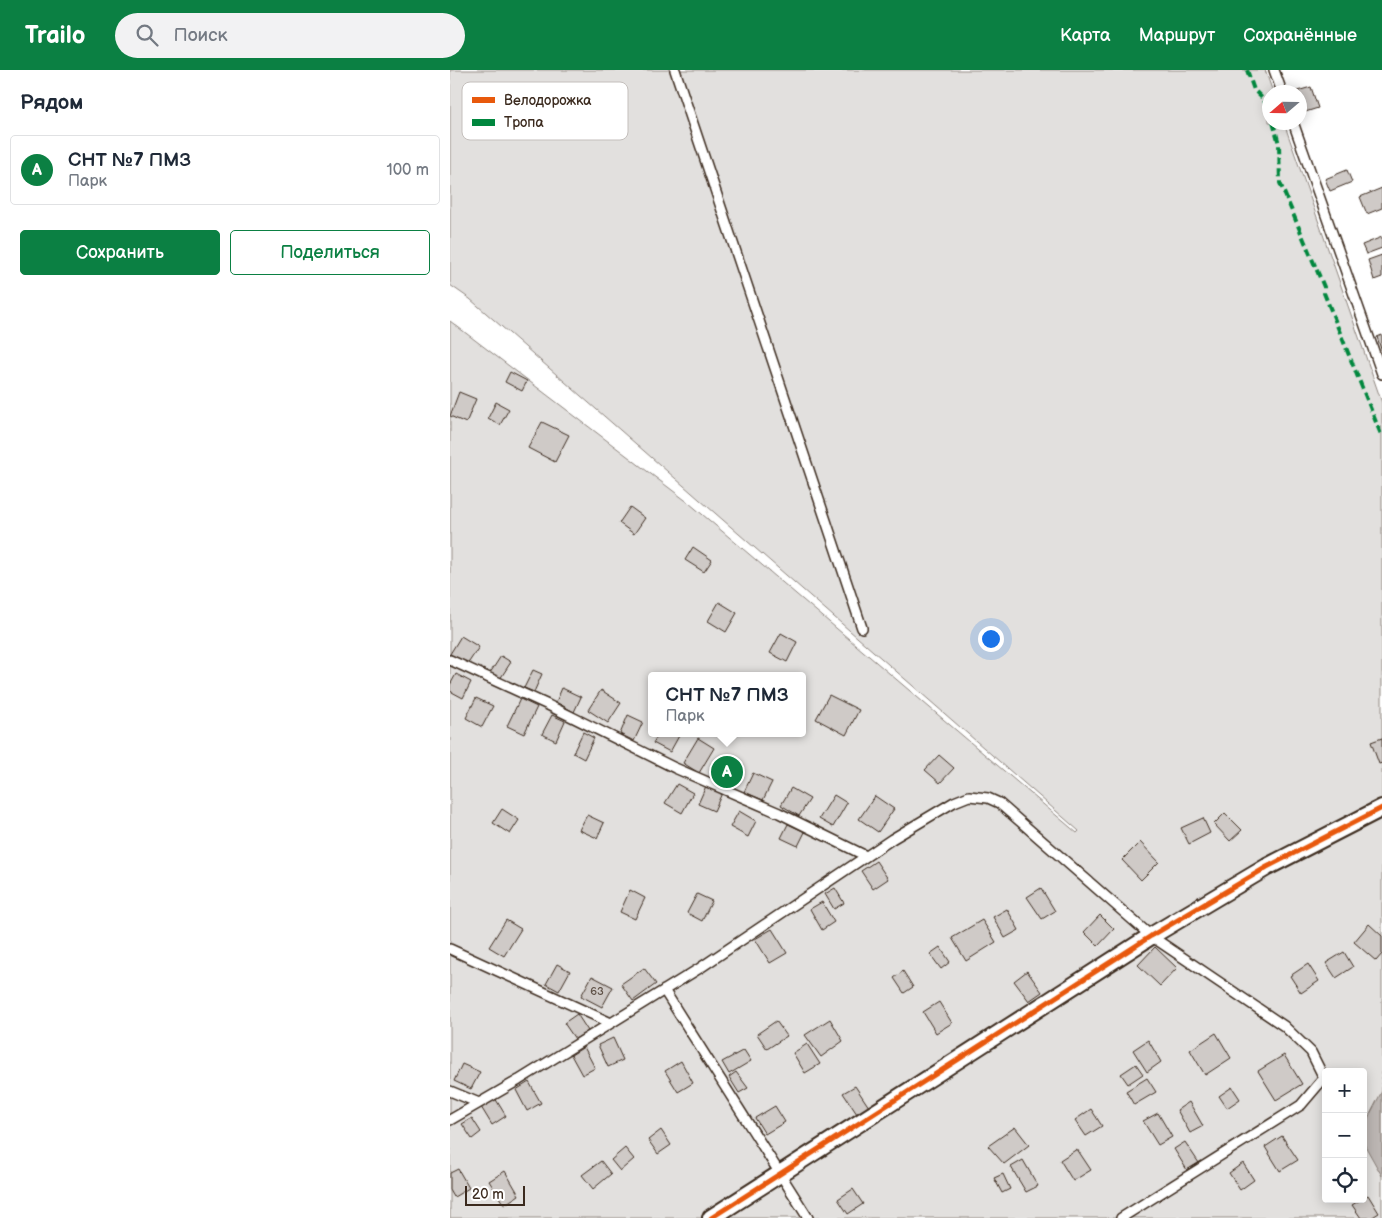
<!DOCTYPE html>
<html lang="ru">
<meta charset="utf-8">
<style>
body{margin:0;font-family:"Balsamiq Sans",sans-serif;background:#f2f2f3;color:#1f2937}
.controls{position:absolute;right:15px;bottom:15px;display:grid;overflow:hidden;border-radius:5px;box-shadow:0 2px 12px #0003}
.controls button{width:45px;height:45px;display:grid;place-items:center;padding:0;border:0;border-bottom:1px solid #e0e1e3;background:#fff;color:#1f2937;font:25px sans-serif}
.compass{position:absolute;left:812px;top:15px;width:45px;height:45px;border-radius:50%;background:#fff;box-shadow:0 2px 12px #0003;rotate:250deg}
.scale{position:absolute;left:15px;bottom:12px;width:60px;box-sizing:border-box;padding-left:5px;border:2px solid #3b2a1e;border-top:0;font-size:14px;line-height:18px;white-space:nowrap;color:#3b2a1e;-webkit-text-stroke:4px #fff;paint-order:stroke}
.you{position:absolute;left:540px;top:568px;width:18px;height:18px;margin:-12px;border:4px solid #fff;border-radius:50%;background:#1a73e8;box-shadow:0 0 0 8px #1a73e833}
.badge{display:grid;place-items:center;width:32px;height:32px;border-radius:50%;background:#0b8043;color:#fff;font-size:16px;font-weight:700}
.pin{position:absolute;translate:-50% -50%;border:2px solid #fff;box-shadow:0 1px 5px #0006}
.popup{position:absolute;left:198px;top:602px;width:158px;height:65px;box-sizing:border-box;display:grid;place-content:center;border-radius:5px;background:#fff;filter:drop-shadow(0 1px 4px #0005);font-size:16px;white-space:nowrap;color:#747a83}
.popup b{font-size:19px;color:#1f2937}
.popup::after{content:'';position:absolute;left:50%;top:100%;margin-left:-10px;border:10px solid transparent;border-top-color:#fff}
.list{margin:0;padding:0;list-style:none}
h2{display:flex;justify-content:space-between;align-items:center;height:65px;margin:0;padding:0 20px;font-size:21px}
h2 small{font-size:16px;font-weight:400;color:#747a83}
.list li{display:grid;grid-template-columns:32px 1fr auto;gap:15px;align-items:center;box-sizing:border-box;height:70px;margin:0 10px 10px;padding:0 10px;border:1px solid #e0e1e3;border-radius:5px}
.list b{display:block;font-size:19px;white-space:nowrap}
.list p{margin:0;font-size:16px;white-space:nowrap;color:#747a83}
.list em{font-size:16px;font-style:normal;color:#747a83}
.actions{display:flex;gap:10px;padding:15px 20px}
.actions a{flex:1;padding:11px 0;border:1px solid #0b8043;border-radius:5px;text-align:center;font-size:18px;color:#0b8043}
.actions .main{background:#0b8043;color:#fff}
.icon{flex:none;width:28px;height:28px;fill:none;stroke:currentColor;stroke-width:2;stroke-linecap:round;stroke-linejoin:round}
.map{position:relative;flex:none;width:932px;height:1148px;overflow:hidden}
header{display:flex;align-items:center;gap:30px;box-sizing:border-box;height:70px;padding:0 25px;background:#0b8043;color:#fff}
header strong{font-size:24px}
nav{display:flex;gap:28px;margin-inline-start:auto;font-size:18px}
.search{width:350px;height:45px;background:#f2f2f3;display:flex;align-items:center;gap:12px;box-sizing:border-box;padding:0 18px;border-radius:28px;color:#747a83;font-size:19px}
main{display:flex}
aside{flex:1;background:#fff}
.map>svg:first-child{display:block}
.green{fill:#e2e0de;stroke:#8e857e;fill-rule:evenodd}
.water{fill:#bcb6b3;stroke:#887e77}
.building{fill:#cfcac7;stroke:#3b2a1e}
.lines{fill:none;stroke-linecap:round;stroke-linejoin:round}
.service-casing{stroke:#3b2a1e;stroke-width:12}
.minor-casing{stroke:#3b2a1e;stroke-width:20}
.service{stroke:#fff;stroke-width:9}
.minor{stroke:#fff;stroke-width:16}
.quiet{stroke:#00873e;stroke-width:4;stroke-dasharray:8 4;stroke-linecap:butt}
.cycleway-casing{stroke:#fff;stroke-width:8}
.cycleway{stroke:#e8590c;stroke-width:5}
.labels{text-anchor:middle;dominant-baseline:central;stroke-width:4;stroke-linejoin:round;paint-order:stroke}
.number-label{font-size:11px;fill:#605248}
.key{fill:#fff;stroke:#c4bfbc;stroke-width:1}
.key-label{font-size:14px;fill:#3b2a1e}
</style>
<header>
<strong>Trailo</strong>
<div class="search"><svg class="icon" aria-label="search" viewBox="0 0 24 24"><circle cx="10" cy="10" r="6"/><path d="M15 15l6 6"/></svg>Поиск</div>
<nav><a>Карта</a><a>Маршрут</a><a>Сохранённые</a></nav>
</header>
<main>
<aside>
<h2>Рядом<small></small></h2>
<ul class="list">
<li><span class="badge">A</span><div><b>СНТ №7 ПМЗ</b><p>Парк</p></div><em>100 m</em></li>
</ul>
<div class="actions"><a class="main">Сохранить</a><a>Поделиться</a></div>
</aside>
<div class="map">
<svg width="932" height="1148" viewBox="0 0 932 1148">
<rect width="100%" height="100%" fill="#fff"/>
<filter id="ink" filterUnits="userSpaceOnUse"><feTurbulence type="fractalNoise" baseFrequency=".02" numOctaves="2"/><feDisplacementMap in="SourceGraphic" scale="10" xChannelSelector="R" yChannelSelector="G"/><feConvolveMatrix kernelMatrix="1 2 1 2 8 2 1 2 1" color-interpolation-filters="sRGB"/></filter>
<g filter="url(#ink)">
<!-- green -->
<path class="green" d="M 0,0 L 815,0 L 823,22 L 819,22 L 819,52 L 834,53 L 932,333 L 932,1148 L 0,1148 L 0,251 L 239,433 L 627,763 L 629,761 L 20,229 L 0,215 ZM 202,606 L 352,606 L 352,663 L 202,663 ZM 876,1002 L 913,1002 L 913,1129 L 876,1129 Z"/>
<!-- water -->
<path class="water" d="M 932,1021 L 932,1106 L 913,1072 L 913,1058 Z"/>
<!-- building -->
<path class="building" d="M 861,17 L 868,38 L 849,44 L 849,22 L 844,22 Z
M 897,100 L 902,112 L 880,121 L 875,109 Z
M 932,118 L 932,138 L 917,144 L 910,127 Z
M 932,167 L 932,178 L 916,184 L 912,175 Z
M 932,185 L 932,207 L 924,210 L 918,190 Z
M 932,265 L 932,282 L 927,267 Z
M 60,302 L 77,311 L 72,321 L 55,312 Z
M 9,322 L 26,329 L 16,353 L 0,346 Z
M 46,332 L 59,339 L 50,355 L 38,348 Z
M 92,352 L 119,365 L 105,392 L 78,378 Z
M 180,437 L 195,448 L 184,464 L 169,453 Z
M 243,477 L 262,490 L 254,502 L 235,490 Z
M 269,532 L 287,543 L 276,562 L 258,551 Z
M 331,563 L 347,572 L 337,592 L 320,583 Z
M 11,566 L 29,577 L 17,595 L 0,584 Z
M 51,586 L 61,592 L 50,609 L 40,603 Z
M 83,600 L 92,604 L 84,622 L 74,618 Z
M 6,604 L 21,612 L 13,628 L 0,621 L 0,615 Z
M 112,618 L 131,627 L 124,642 L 106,632 Z
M 151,620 L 171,633 L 158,653 L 138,640 Z
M 379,625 L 409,640 L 396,665 L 366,649 Z
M 26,628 L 43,636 L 32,657 L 16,648 Z
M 70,629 L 87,637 L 74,664 L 57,656 Z
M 102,645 L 115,651 L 106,671 L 92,664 Z
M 178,645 L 193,652 L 184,671 L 170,664 Z
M 133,662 L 144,668 L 134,689 L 123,683 Z
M 209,663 L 230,664 L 220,682 L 203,673 Z
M 248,668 L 264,678 L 249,703 L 233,693 Z
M 932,668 L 932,693 L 929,694 L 921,672 Z
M 489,685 L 504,698 L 490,713 L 475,700 Z
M 274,686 L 290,694 L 280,714 L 263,706 Z
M 303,703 L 322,712 L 313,730 L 294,722 Z
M 227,714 L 243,723 L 232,743 L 215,733 Z
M 256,716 L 272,723 L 264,741 L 248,734 Z
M 341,718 L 360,729 L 349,746 L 331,735 Z
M 384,725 L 397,733 L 383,757 L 369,749 Z
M 425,726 L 444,739 L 428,762 L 409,749 Z
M 52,739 L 69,750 L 60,764 L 43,753 Z
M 289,741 L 306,751 L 298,767 L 280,757 Z
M 775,743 L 792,760 L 780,771 L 764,754 Z
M 137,745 L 154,753 L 147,768 L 129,760 Z
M 753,748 L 760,763 L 739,774 L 731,758 Z
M 338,754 L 355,762 L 348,776 L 331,768 Z
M 690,772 L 709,792 L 691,810 L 672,790 Z
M 426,791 L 438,809 L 423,819 L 411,801 Z
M 385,818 L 394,833 L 384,839 L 375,824 Z
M 591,818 L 605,841 L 592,849 L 577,827 Z
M 180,820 L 195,828 L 185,849 L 170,842 Z
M 247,824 L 262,831 L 252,851 L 237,843 Z
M 372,832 L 384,852 L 372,860 L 360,839 Z
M 557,839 L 569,860 L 555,868 L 543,847 Z
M 650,845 L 664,859 L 648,876 L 634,862 Z
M 56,850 L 71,859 L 54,886 L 39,877 Z
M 532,850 L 546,872 L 516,891 L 502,868 Z
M 919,854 L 932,866 L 932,884 L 926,891 L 904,872 Z
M 322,859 L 337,883 L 320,893 L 305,869 Z
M 490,877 L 500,892 L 491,899 L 480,884 Z
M 705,877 L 727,898 L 710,916 L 688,895 Z
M 894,882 L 903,897 L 886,908 L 876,893 Z
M 107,894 L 120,901 L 109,921 L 96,914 Z
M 858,894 L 869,911 L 851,923 L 840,906 Z
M 194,898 L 206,914 L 183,931 L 171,914 Z
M 453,901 L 463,917 L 454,923 L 444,908 Z
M 577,901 L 592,922 L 579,931 L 564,911 Z
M 142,906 L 163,917 L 152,937 L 131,926 Z
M 489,932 L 502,953 L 486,963 L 473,942 Z
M 127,944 L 138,961 L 125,969 L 114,953 Z
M 380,949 L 393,971 L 371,987 L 355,965 Z
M 326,951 L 337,966 L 317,979 L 307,964 Z
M 766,963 L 781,988 L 755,1005 L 740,980 Z
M 163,968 L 173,990 L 158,997 L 148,975 Z
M 698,970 L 711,992 L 697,1002 L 683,980 Z
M 357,974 L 370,994 L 355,1003 L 343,983 Z
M 134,977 L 145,998 L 132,1005 L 121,985 Z
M 294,980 L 301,991 L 279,1004 L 272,992 Z
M 834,985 L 852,1014 L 826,1030 L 808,1001 Z
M 231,991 L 243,1013 L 228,1022 L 215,1001 Z
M 12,994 L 30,1002 L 21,1019 L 4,1011 Z
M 686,994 L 693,1004 L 678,1014 L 671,1004 Z
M 286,1002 L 298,1018 L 289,1023 L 279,1007 Z
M 697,1008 L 706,1022 L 684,1035 L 676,1021 Z
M 79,1012 L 91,1033 L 77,1041 L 66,1020 Z
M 405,1016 L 419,1037 L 407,1044 L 393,1023 Z
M 782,1017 L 790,1029 L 777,1038 L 769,1026 Z
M 45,1028 L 56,1046 L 42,1055 L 31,1037 Z
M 739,1032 L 753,1056 L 740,1063 L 727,1040 Z
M 325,1036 L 335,1052 L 315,1064 L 305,1048 Z
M 641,1039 L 652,1056 L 636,1066 L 625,1050 Z
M 708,1043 L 722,1067 L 708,1075 L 693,1051 Z
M 22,1048 L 31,1062 L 22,1069 L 12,1054 Z
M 565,1057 L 579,1075 L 554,1094 L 538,1076 Z
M 211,1060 L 221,1075 L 208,1084 L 198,1070 Z
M 832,1066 L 848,1090 L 830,1101 L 815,1077 Z
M 735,1072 L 749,1093 L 737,1100 L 724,1079 Z
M 175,1078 L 184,1089 L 170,1101 L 161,1090 Z
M 627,1079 L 641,1100 L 623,1111 L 610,1090 Z
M 573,1090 L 588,1116 L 576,1122 L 561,1097 Z
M 151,1091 L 161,1104 L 143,1119 L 132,1105 Z
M 793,1093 L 804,1110 L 790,1120 L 779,1103 Z
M 8,1099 L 19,1118 L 4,1127 L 0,1120 L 0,1103 Z
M 55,1101 L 69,1125 L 54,1135 L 39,1111 Z
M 553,1104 L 560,1119 L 552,1123 L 544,1108 Z
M 403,1119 L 413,1134 L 398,1144 L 388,1129 Z
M 918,1125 L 929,1143 L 921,1148 L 911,1148 L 902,1135 Z"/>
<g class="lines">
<defs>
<path id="service" d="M 225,0 L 412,558
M 824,0 L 832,22
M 843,52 L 932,304
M 0,590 L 98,635 L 225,698 L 329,743 L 416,786
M 0,879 L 161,953
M 214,920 L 358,1148
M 0,1021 L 29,1033
M 0,1050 L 69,1010 L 250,898 L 442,769 L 504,732 L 519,726 L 538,728 L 549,733 L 701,866 L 834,956 L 861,982 L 874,1008 L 851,1035 L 671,1148"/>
<path id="minor" d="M 261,1148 L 701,866 L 817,797 L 932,738"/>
</defs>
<!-- service casing -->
<use href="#service" class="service-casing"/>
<!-- minor casing -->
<use href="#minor" class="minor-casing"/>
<!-- service -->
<use href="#service" class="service"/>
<!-- minor -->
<use href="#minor" class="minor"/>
<!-- quiet -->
<path class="quiet" d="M 797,0 L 804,20 L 813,29 L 819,40
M 823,52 L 829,74 L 830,113 L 874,217 L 874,223 L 932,367"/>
<defs>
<path id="cycleway" d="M 261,1148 L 701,866 L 817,797 L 932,738"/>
</defs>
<!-- cycleway casing -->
<use href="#cycleway" class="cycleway-casing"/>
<!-- cycleway -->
<use href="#cycleway" class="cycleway"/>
</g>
</g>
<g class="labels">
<!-- number labels -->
<g class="number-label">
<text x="147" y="921">63</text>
</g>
</g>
<!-- legend -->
<rect x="12" y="12" width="166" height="58" rx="8" class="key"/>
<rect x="22" y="27" width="23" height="6" fill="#e8590c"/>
<rect x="22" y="49" width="23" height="7" fill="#00873e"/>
<g class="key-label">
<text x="54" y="35">Велодорожка</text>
<text x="54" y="57">Тропа</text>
</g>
</svg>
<div class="controls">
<button>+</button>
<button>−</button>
<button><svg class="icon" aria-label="locate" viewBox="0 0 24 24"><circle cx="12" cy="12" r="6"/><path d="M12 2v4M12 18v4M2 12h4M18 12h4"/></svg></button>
</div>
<svg class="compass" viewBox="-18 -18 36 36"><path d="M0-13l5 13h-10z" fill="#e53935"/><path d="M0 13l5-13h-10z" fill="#747a83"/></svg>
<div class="scale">20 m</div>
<div class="you"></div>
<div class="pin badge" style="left:277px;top:702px">A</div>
<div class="popup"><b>СНТ №7 ПМЗ</b>Парк</div>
</div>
</main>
